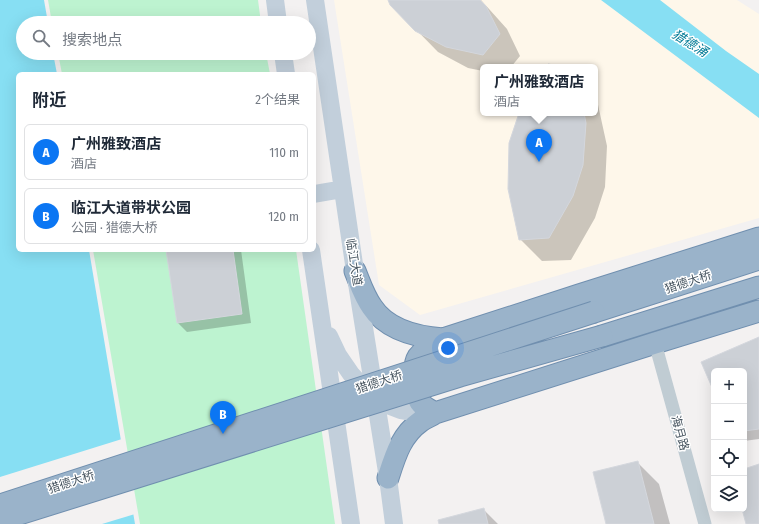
<!DOCTYPE html>
<html lang="zh">
<meta charset="utf-8">
<style>
body{margin:0;font-family:"Fira Sans Condensed","Noto Sans SC",sans-serif;background:#f2f2f3;color:#1f2937}
.controls{position:absolute;right:12px;bottom:12px;display:grid;overflow:hidden;border-radius:6px;box-shadow:0 4px 16px #0002}
.controls button{width:36px;height:36px;display:grid;place-items:center;padding:0;border:0;border-bottom:1px solid #e0e1e3;background:#fff;color:#1f2937;font:20px sans-serif}
.you{position:absolute;left:448px;top:348px;width:14px;height:14px;margin:-10px;border:3px solid #fff;border-radius:50%;background:#1a73e8;box-shadow:0 0 0 6px #1a73e833}
.badge{display:grid;place-items:center;width:26px;height:26px;border-radius:50%;background:#0b76f3;color:#fff;font-size:13px;font-weight:700}
.pin{position:absolute;translate:-50% -33px;filter:drop-shadow(0 1px 2px #0008)}
.pin::after{content:'';position:absolute;top:21px;width:14px;height:12px;background:inherit;clip-path:polygon(0 0,100% 0,50% 100%)}
.popup{position:absolute;left:480px;top:64px;width:118px;height:52px;box-sizing:border-box;display:grid;place-content:center;border-radius:6px;background:#fff;filter:drop-shadow(0 1px 3px #0005);font-size:13px;white-space:nowrap;color:#747a83}
.popup b{font-size:15px;color:#1f2937}
.popup::after{content:'';position:absolute;left:50%;top:100%;margin-left:-8px;border:8px solid transparent;border-top-color:#fff}
.list{margin:0;padding:0;list-style:none}
h2{display:flex;justify-content:space-between;align-items:center;height:52px;margin:0;padding:0 16px;font-size:17px}
h2 small{font-size:13px;font-weight:400;color:#747a83}
.list li{display:grid;grid-template-columns:26px 1fr auto;gap:12px;align-items:center;box-sizing:border-box;height:56px;margin:0 8px 8px;padding:0 8px;border:1px solid #e0e1e3;border-radius:6px}
.list b{display:block;font-size:15px;white-space:nowrap}
.list p{margin:0;font-size:13px;white-space:nowrap;color:#747a83}
.list em{font-size:13px;font-style:normal;color:#747a83}
.icon{flex:none;width:22px;height:22px;fill:none;stroke:currentColor;stroke-width:2;stroke-linecap:round;stroke-linejoin:round}
.map{position:relative;flex:none;width:759px;height:524px;overflow:hidden}
.search{position:absolute;background:#fff;box-shadow:0 4px 16px #0002;left:16px;top:16px;width:300px;height:44px;display:flex;align-items:center;gap:10px;box-sizing:border-box;padding:0 14px;border-radius:22px;color:#747a83;font-size:15px}
.panel{position:absolute;background:#fff;box-shadow:0 4px 16px #0002;left:16px;top:72px;width:300px;height:180px;border-radius:6px}
.map>svg:first-child{display:block}
.commercial{fill:#fef7ea;fill-rule:evenodd}
.green{fill:#bdf3d0}
.water{fill:#87dff3}
.pier{fill:#f3f1f1}
.shadow{fill:#0003}
.building{fill:#ccd0d6;stroke:#d4d7dd}
.lines{fill:none;stroke-linecap:round;stroke-linejoin:round}
.trunk-casing{stroke:#708faf;stroke-width:23}
.minor{stroke:#c0ccd3;stroke-width:13}
.secondary{stroke:#c2cfdb;stroke-width:18}
.trunk{stroke:#9ab3ca;stroke-width:21}
.trunk-bridge-casing{stroke:#708faf;stroke-width:23;stroke-linecap:butt}
.trunk-bridge{stroke:#9ab3ca;stroke-width:21}
.labels{text-anchor:middle;dominant-baseline:central;stroke-width:3;stroke-linejoin:round;paint-order:stroke}
.street-label{font-size:12px;fill:#475560;stroke:#fff}
.water-label{font-size:13px;font-style:italic;fill:#047c97;stroke:#fff}
</style>
<div class="map">
<svg width="759" height="524" viewBox="0 0 759 524">
<rect width="100%" height="100%" fill="#f3f1f1"/>
<!-- commercial -->
<path class="commercial" d="M 334,0 L 737,0 L 759,14 L 759,218 L 420,315 L 379,285 ZM 483,67 L 595,67 L 595,113 L 483,113 Z"/>
<!-- green -->
<path class="green" d="M 48,0 L 258,0 L 261,23 L 52,23 Z
M 58,53 L 266,53 L 270,74 L 62,74 Z
M 93,250 L 296,250 L 335,524 L 140,524 Z"/>
<!-- water -->
<path class="water" d="M 0,0 L 44,0 L 48,23 L 23,23 L 23,53 L 53,53 L 57,74 L 18,74 L 18,250 L 89,250 L 135,524 L 0,524 Z
M 601,0 L 660,0 L 726,51 L 759,74 L 759,118 Z"/>
<!-- pier -->
<path class="pier" d="M 122,439 L 135,514 L 102,524 L 0,524 L 0,477 Z"/>
<!-- shadow -->
<path class="shadow" d="M 389,0 L 481,0 L 507,29 L 520,56 L 511,67 L 483,67 L 483,71 L 468,68 L 438,52 L 391,4 Z
M 595,91 L 607,146 L 605,187 L 595,218 L 571,260 L 542,261 L 520,239 L 520,113 L 595,113 Z
M 167,250 L 241,250 L 251,323 L 187,332 L 178,323 Z
M 759,338 L 759,439 L 744,441 L 744,371 L 714,371 L 714,389 L 703,362 Z
M 637,462 L 659,484 L 670,524 L 607,524 Z
M 483,509 L 498,524 L 440,524 Z"/>
<!-- building -->
<path class="building" d="M 388,0 L 480,0 L 486,6 L 500,34 L 483,55 L 446,47 L 415,31 L 390,5 Z
M 548,64 L 565,67 L 546,67 Z
M 519,113 L 584,113 L 586,123 L 583,165 L 573,196 L 549,238 L 519,240 L 508,189 L 509,143 Z
M 166,250 L 233,250 L 242,314 L 177,323 Z
M 759,337 L 759,429 L 744,431 L 744,371 L 714,371 L 714,392 L 701,362 Z
M 638,461 L 654,524 L 606,524 L 593,472 Z
M 759,464 L 759,524 L 746,524 L 742,509 L 744,509 L 744,469 Z
M 484,508 L 488,524 L 439,524 L 438,520 Z"/>
<g class="lines">
<defs>
<path id="trunk" d="M 355,271 C 360,283 364,296 372,307 C 387,330 417,337 443,339 L 579,295 L 759,238
M 594,312 L 759,259
M 602,336 L 759,287
M 435,413 C 430,410 424,408 420,402 C 415,394 412,366 418,357 C 424,349 434,344 443,339
M 388,478 C 395,456 401,435 421,421 C 425,418 431,416 435,413 L 655,343 L 759,311"/>
</defs>
<!-- trunk casing -->
<use href="#trunk" class="trunk-casing"/>
<!-- minor -->
<path class="minor" d="M 655,343 L 705,524"/>
<!-- secondary -->
<path class="secondary" d="M 275,0 L 278,23
M 315,0 L 355,271 L 388,478 L 394,524
M 283,53 L 286,74
M 314,194 L 343,189
M 311,250 L 351,524
M 329,336 L 338,355 L 351,374 L 375,400 L 401,410 L 419,413 L 435,413"/>
<!-- trunk -->
<use href="#trunk" class="trunk"/>
<defs>
<path id="trunk-bridge" d="M 0,505 L 594,312
M 0,520 L 460,376 L 602,336"/>
</defs>
<!-- trunk-bridge casing -->
<use href="#trunk-bridge" class="trunk-bridge-casing"/>
<!-- trunk-bridge -->
<use href="#trunk-bridge" class="trunk-bridge"/>
</g>
<g class="labels">
<!-- street labels -->
<g class="street-label">
<text transform="translate(354 262) rotate(81)">临江大道</text>
<text transform="translate(688 282) rotate(-18)">猎德大桥</text>
<text transform="translate(379 382) rotate(-18)">猎德大桥</text>
<text transform="translate(680 433) rotate(75)">海月路</text>
<text transform="translate(71 482) rotate(-18)">猎德大桥</text>
</g>
<!-- water labels -->
<g class="water-label">
<text transform="translate(690 43) rotate(32)">猎德涌</text>
</g>
</g>
</svg>
<div class="controls">
<button>+</button>
<button>−</button>
<button><svg class="icon" aria-label="locate" viewBox="0 0 24 24"><circle cx="12" cy="12" r="6"/><path d="M12 2v4M12 18v4M2 12h4M18 12h4"/></svg></button>
<button><svg class="icon" aria-label="layers" viewBox="0 0 24 24"><path d="M12 4l9 5-9 5-9-5zM3 14l9 5 9-5"/></svg></button>
</div>
<div class="you"></div>
<div class="pin badge" style="left:539px;top:162px">A</div>
<div class="popup"><b>广州雅致酒店</b>酒店</div>
<div class="pin badge" style="left:223px;top:434px">B</div>
<div class="search"><svg class="icon" aria-label="search" viewBox="0 0 24 24"><circle cx="10" cy="10" r="6"/><path d="M15 15l6 6"/></svg>搜索地点</div>
<section class="panel">
<h2>附近<small>2个结果</small></h2>
<ul class="list">
<li><span class="badge">A</span><div><b>广州雅致酒店</b><p>酒店</p></div><em>110 m</em></li>
<li><span class="badge">B</span><div><b>临江大道带状公园</b><p>公园 · 猎德大桥</p></div><em>120 m</em></li>
</ul>
</section>
</div>
